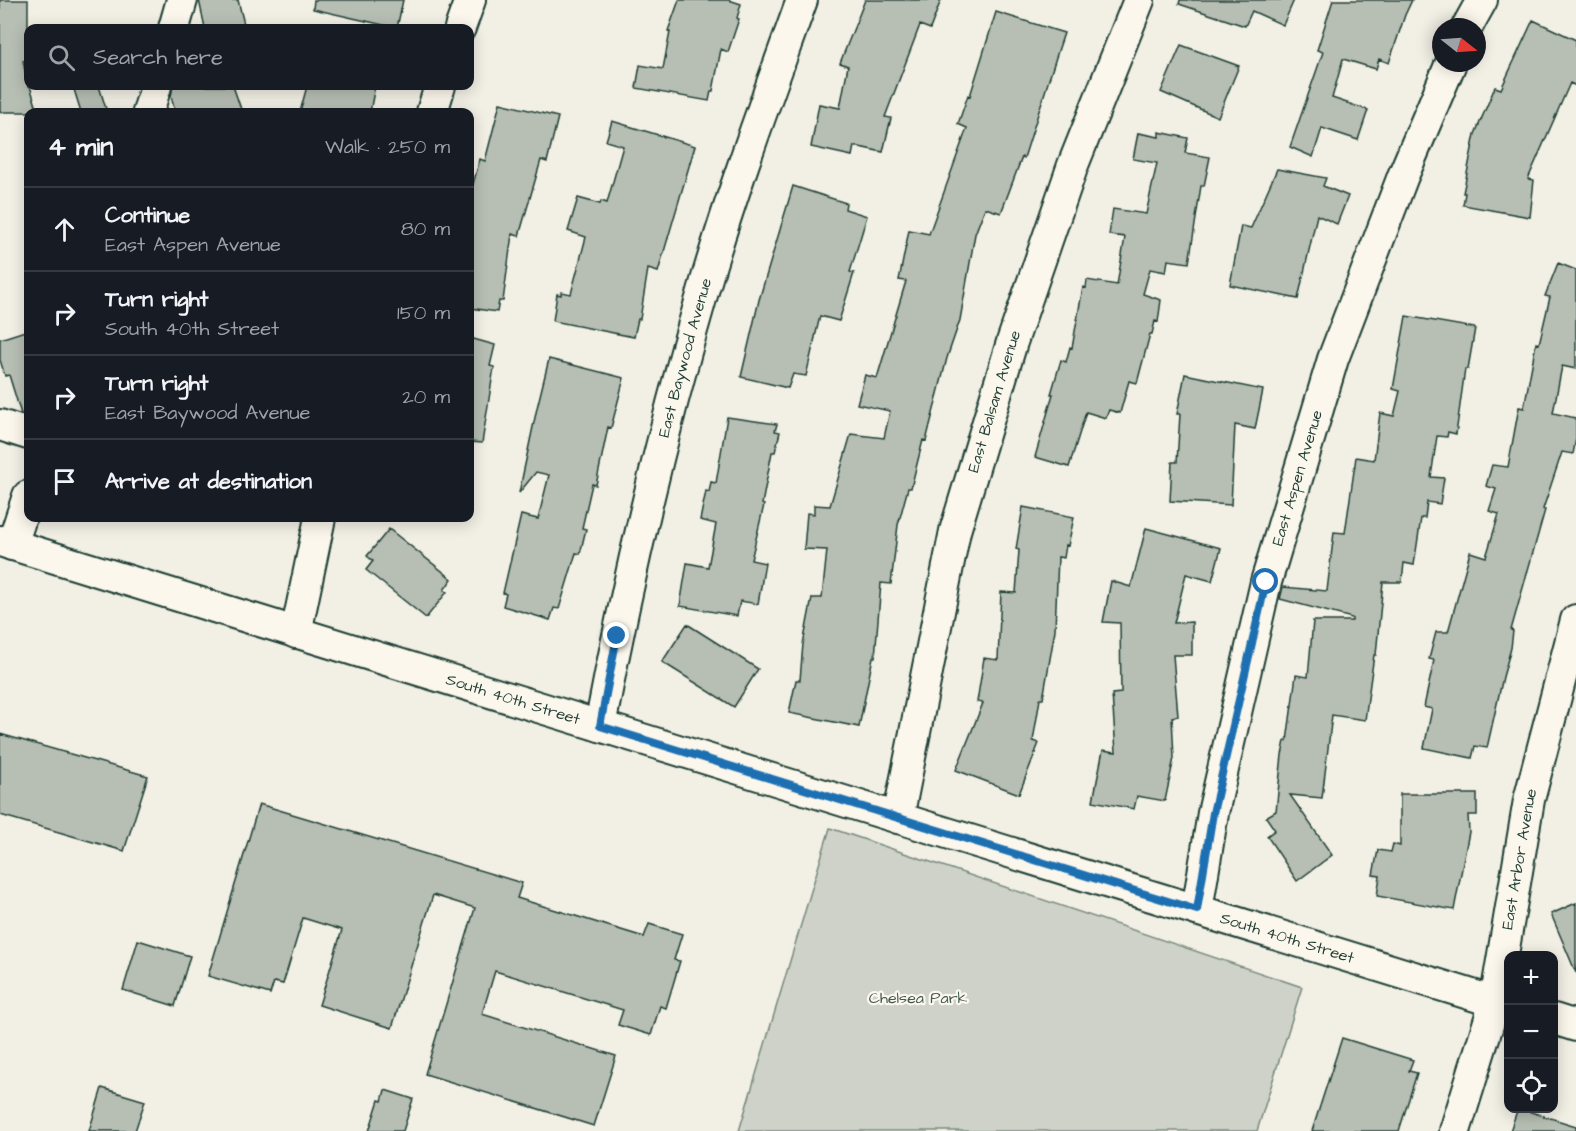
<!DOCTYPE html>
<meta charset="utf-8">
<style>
body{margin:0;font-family:"Architects Daughter",sans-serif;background:#242831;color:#f1f3f6}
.controls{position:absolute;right:18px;bottom:18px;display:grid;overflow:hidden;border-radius:12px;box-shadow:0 3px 15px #0003}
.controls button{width:54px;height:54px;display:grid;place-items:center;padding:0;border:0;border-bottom:2px solid #363941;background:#171b24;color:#f1f3f6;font:30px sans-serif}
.compass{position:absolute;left:1432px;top:18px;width:54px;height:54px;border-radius:50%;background:#171b24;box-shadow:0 3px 15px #0003;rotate:107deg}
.stop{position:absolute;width:18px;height:18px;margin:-14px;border:4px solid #1f6fb2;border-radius:50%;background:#fff}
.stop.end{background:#1f6fb2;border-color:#fff;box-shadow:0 2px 6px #0008}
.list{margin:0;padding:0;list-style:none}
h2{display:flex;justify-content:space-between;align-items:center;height:78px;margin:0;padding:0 24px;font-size:26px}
h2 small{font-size:20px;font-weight:400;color:#9ea1a6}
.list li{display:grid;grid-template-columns:39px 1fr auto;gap:18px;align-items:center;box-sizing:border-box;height:84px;padding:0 24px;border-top:2px solid #363941}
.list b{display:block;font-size:22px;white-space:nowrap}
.list p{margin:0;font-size:20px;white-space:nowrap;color:#9ea1a6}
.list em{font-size:20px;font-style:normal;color:#9ea1a6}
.icon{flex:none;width:33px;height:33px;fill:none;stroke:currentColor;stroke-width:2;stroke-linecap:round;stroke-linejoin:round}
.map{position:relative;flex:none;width:1576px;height:1131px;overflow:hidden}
.search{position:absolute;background:#171b24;box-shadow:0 3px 15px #0003;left:24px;top:24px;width:450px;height:66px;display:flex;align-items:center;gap:15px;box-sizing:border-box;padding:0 21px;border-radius:12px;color:#9ea1a6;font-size:22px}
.panel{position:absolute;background:#171b24;box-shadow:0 3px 15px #0003;left:24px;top:108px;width:450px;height:414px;border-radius:12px}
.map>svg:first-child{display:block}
.green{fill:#cfd2c8;stroke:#77887e;stroke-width:1.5}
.building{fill:#b7beb3;stroke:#1f3d34;stroke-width:1.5}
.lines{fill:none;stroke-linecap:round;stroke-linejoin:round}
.minor-casing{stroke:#1f3d34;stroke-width:34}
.minor{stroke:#fbf7ec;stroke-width:30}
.route{stroke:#1f6fb2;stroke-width:8}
.labels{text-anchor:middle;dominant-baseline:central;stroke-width:4.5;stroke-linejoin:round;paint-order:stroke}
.street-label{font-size:16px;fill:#1f3d34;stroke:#fbf7ec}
.park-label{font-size:16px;fill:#425b52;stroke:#fbf7ec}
</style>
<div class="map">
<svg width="1576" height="1131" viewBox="0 0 1576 1131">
<rect width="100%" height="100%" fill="#f2f0e5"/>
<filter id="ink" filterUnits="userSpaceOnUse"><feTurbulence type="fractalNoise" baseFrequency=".0167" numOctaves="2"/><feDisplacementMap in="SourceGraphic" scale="12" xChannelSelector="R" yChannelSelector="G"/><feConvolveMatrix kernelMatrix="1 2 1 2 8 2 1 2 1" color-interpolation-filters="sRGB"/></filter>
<g filter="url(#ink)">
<!-- green -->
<path class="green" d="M 830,828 L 1302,987 L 1257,1131 L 739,1131 Z"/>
<!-- building -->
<path class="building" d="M 0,0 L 28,0 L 28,59 L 23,61 L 28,86 L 30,86 L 38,112 L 0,112 Z
M 199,0 L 238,0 L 245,28 L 205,28 Z
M 314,0 L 403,0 L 397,28 L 313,9 Z
M 679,0 L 729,0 L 741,4 L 737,18 L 739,19 L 728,52 L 721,49 L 713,91 L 711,91 L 709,101 L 636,88 L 640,65 L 663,69 L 670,32 L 668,31 Z
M 865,0 L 941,0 L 930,29 L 920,25 L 885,117 L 891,118 L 883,152 L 854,146 L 852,156 L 811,147 L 819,104 L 840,108 L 848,66 L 840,63 Z
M 1180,0 L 1294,0 L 1283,25 L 1252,11 L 1245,26 L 1179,4 Z
M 1333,0 L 1412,0 L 1405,15 L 1389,63 L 1379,59 L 1376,69 L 1343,59 L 1332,98 L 1368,110 L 1358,140 L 1322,128 L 1313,157 L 1290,147 L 1323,52 L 1317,50 Z
M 996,12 L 1064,33 L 1059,48 L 1024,158 L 1022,157 L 1001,213 L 985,208 L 975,234 L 960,320 L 947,358 L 926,441 L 923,440 L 911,488 L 908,488 L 898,525 L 891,584 L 881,583 L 875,657 L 873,657 L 859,727 L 789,713 L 796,680 L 800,680 L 803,644 L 812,598 L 822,598 L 827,550 L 804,549 L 807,513 L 814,514 L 814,505 L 830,506 L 851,434 L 884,438 L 890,411 L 857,404 L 865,375 L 877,378 L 906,281 L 899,280 L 909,230 L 929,234 L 967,128 L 958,124 L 968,95 L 970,96 Z
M 1533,20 L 1576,40 L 1576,86 L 1570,83 L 1528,179 L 1534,180 L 1530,217 L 1463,205 L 1465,193 L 1463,193 L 1475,134 L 1495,87 L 1501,89 Z
M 1181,45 L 1239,66 L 1218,117 L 1161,92 Z
M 73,86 L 99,86 L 107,112 L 81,112 Z
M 173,86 L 233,86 L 242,112 L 175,112 L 171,96 Z
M 307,86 L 375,86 L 370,112 L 300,112 Z
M 500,103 L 558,117 L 547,162 L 541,160 L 519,236 L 512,234 L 503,301 L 499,301 L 497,312 L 470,308 L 470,195 L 480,159 L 485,161 Z
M 612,121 L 695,146 L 658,272 L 648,269 L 640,319 L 638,319 L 634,337 L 553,321 L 557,294 L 561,295 L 561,292 L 571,294 L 586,237 L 568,231 L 578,198 L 600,204 L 601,201 L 607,203 L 623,146 L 606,141 Z
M 1159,132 L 1188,138 L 1185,153 L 1210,157 L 1204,186 L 1201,186 L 1189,263 L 1168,260 L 1166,272 L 1150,269 L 1143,294 L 1161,300 L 1158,322 L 1155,321 L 1152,334 L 1150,334 L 1137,383 L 1129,381 L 1120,413 L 1109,410 L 1106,418 L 1086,412 L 1069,467 L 1035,457 L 1053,394 L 1051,394 L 1061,360 L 1066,362 L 1070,347 L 1072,348 L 1083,287 L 1086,288 L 1087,280 L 1117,285 L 1125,237 L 1109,235 L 1113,209 L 1146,214 L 1157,163 L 1133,159 L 1138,133 L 1159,137 Z
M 1277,169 L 1326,178 L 1323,186 L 1348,196 L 1337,224 L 1317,215 L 1298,299 L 1230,285 L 1241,226 L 1251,228 Z
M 793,186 L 846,203 L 845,209 L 867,216 L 850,272 L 854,273 L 839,321 L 820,316 L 806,376 L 793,374 L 788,388 L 741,377 L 759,300 Z
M 1558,263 L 1576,270 L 1576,369 L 1562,366 L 1553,413 L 1576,418 L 1576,439 L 1573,454 L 1562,452 L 1543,509 L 1545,510 L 1511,630 L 1513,631 L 1511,648 L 1503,677 L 1487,748 L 1475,746 L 1472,758 L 1424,748 L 1432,709 L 1424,707 L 1434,660 L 1429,659 L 1436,632 L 1448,632 L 1470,552 L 1486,557 L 1499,514 L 1489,511 L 1496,489 L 1486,486 L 1492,465 L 1508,467 L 1519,407 L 1524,408 L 1536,343 L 1539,344 L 1550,297 L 1545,296 Z
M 1406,316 L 1475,328 L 1468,369 L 1465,369 L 1456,434 L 1448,432 L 1447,437 L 1437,436 L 1431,477 L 1444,478 L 1440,504 L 1427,502 L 1425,518 L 1421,518 L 1414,565 L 1404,563 L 1402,582 L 1383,582 L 1376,655 L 1374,655 L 1365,720 L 1332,715 L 1322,798 L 1290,795 L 1332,855 L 1297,881 L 1267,836 L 1275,830 L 1266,817 L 1276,811 L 1282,755 L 1285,741 L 1287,741 L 1296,675 L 1308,677 L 1313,621 L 1352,621 L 1352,618 L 1280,599 L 1283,587 L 1327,591 L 1334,532 L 1345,533 L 1356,457 L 1374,460 L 1380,413 L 1394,416 L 1400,391 L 1393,389 Z
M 28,330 L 28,416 L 21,414 L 9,375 L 5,376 L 0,360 L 0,339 Z
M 470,338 L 495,345 L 490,366 L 494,367 L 482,443 L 470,442 Z
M 549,359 L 624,378 L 611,428 L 608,427 L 596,485 L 592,484 L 582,528 L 586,529 L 580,554 L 576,553 L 559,609 L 554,608 L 550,620 L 503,606 L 506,594 L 503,593 L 521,515 L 538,519 L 549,475 L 536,472 L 519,493 L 537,408 Z
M 1185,374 L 1263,390 L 1255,429 L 1235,425 L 1231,505 L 1170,501 L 1172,462 L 1177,462 L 1180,414 L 1177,414 Z
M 727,417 L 777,424 L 775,431 L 780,432 L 775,452 L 772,452 L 762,504 L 764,505 L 751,560 L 765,563 L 758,604 L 740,601 L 737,616 L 680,606 L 687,563 L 708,567 L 716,524 L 700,520 L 706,491 L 709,492 L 711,482 L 716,483 Z
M 1023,507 L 1074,517 L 1068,546 L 1066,545 L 1064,558 L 1058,557 L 1055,630 L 1043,699 L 1040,699 L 1033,741 L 1039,743 L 1019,794 L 956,770 L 983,703 L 977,702 L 984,658 L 998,660 L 1001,592 L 1016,593 L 1019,550 L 1016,549 Z
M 1146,528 L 1221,548 L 1212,581 L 1186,574 L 1174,623 L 1192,622 L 1192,655 L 1173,655 L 1178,716 L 1172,717 L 1174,758 L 1165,801 L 1137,796 L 1134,809 L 1093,801 L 1103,750 L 1116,752 L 1112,694 L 1121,693 L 1120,623 L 1103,622 L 1111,581 L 1131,587 Z
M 389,529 L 452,579 L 444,590 L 447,592 L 426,618 L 366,570 L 373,561 L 367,556 Z
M 687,624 L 758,669 L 734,707 L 662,662 Z
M 0,734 L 148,776 L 124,851 L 0,815 Z
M 1400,794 L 1477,794 L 1477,815 L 1468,815 L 1469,832 L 1454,910 L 1377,896 L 1380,876 L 1373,875 L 1378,850 L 1391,852 L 1393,844 L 1400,846 Z
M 259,804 L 522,883 L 517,898 L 644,937 L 649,924 L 682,934 L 674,960 L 680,961 L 666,1008 L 660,1006 L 651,1035 L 618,1025 L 623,1010 L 495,971 L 482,1014 L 616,1056 L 594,1126 L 425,1074 L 475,908 L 433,895 L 392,1028 L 319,1005 L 342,930 L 303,918 L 283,984 L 274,982 L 270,994 L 208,976 Z
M 1576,903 L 1576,973 L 1551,914 Z
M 138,940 L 190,956 L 175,1006 L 123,990 Z
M 1342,1038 L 1413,1060 L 1409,1071 L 1417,1073 L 1399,1131 L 1312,1131 Z
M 102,1088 L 145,1101 L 135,1131 L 89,1131 Z
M 385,1090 L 413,1099 L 403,1131 L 369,1131 L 379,1100 L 382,1101 Z
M 1518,1108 L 1576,1126 L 1576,1131 L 1510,1131 Z"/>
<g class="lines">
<defs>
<g id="minor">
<path d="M 1467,27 L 1482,0"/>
<path d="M 174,28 L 182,0"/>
<path d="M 460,28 L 470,0"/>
<path d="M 148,112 L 156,86"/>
<path d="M 432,112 L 440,86"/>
<path d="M 0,425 L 28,434"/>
<path id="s1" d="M 0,541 L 1508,1006"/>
<path d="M 12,545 L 28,496"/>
<path d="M 296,633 L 320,518"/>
<path id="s2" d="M 600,726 C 628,578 662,432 704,288 C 732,191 768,95 802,0"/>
<path id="s3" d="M 898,818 L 955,531 L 1012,342 L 1073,165 L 1139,0"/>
<path id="s4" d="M 1197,910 L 1213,813 L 1266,582 L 1333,359 L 1403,176 L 1451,63"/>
<path d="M 1554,1019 L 1576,1026"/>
<path id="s5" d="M 1455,1131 L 1495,1002 L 1529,800 L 1576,620"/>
</g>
</defs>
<!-- minor casing -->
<use href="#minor" class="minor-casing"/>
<!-- minor -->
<use href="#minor" class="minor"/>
</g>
</g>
<g class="lines" filter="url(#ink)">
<!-- route -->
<path class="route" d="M 617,636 L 600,726 L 1197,910 L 1213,813 L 1266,582"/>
</g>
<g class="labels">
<!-- street labels -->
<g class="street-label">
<text stroke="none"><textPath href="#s2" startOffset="378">East Baywood Avenue</textPath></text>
<text stroke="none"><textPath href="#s3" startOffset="428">East Balsam Avenue</textPath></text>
<text stroke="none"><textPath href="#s4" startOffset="444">East Aspen Avenue</textPath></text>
<text stroke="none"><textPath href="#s1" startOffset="537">South 40th Street</textPath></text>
<text stroke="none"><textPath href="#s5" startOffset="280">East Arbor Avenue</textPath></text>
<text stroke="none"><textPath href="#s1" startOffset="1347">South 40th Street</textPath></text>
</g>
<!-- park labels -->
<g class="park-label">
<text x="918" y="998">Chelsea Park</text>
</g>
</g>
</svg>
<div class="controls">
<button>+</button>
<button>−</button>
<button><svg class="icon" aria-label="locate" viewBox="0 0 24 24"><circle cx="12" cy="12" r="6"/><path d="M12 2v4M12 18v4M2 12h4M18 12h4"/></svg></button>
</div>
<svg class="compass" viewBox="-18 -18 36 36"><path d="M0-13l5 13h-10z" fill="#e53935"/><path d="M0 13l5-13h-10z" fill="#9ea1a6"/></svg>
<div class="stop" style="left:1266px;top:582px"></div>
<div class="stop end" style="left:617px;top:636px"></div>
<div class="search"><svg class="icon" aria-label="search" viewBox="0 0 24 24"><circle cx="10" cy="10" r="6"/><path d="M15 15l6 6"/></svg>Search here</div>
<section class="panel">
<h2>4 min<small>Walk · 250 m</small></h2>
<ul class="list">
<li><svg class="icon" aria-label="ahead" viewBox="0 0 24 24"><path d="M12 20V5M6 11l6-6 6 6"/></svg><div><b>Continue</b><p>East Aspen Avenue</p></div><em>80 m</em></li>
<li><svg class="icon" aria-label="right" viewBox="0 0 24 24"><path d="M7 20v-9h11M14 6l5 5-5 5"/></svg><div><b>Turn right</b><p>South 40th Street</p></div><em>150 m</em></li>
<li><svg class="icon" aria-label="right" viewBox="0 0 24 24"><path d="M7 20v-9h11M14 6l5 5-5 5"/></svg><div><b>Turn right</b><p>East Baywood Avenue</p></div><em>20 m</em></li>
<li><svg class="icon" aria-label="arrive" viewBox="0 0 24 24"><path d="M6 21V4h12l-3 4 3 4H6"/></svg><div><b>Arrive at destination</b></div></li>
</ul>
</section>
</div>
